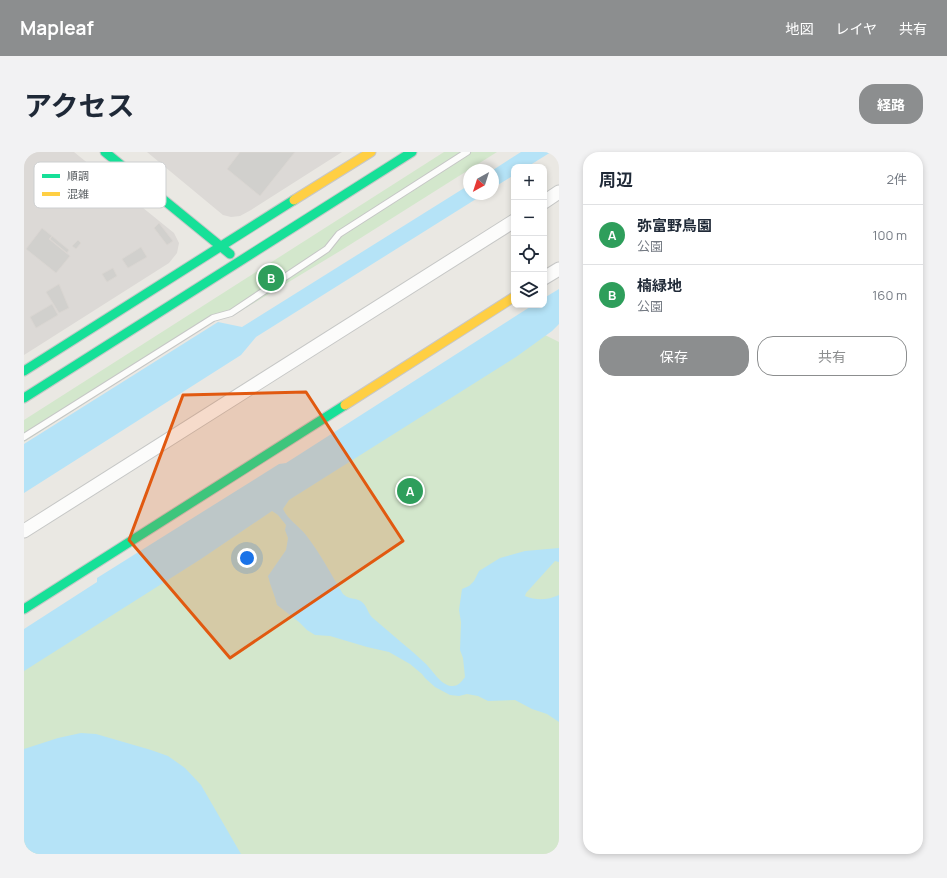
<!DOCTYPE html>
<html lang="ja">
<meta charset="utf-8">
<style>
body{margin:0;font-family:Manrope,"Noto Sans JP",sans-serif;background:#f2f2f3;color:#1f2937}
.controls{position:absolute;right:12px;top:12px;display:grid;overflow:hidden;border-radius:8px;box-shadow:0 2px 6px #0003}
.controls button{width:36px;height:36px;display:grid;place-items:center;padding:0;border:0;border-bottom:1px solid #e0e1e3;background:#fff;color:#1f2937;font:20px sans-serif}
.compass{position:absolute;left:439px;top:12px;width:36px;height:36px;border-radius:50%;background:#fff;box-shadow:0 2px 6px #0003;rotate:219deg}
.you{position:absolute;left:223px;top:406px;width:14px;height:14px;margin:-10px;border:3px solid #fff;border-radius:50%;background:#1a73e8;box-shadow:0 0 0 6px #1a73e833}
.badge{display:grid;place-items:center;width:26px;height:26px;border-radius:50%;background:#8c8e8f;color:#fff;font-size:13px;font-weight:700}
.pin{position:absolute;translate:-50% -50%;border:2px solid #fff;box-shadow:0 1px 4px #0006}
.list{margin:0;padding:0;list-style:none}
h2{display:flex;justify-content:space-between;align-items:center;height:52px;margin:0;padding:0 16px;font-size:17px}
h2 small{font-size:13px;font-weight:400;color:#747a83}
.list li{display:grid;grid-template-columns:26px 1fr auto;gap:12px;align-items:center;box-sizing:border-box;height:60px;padding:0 16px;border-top:1px solid #e0e1e3}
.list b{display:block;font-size:15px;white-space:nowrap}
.list p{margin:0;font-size:13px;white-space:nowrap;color:#747a83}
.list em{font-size:13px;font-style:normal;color:#747a83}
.actions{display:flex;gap:8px;padding:12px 16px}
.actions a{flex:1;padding:9px 0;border:1px solid #8c8e8f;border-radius:16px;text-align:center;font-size:14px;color:#8c8e8f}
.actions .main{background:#8c8e8f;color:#fff}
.icon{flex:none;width:22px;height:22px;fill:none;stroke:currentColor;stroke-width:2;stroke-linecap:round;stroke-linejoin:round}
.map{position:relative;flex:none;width:535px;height:702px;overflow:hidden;border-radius:16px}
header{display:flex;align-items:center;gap:24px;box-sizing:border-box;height:56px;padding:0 20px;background:#8c8e8f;color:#fff}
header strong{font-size:19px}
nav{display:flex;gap:22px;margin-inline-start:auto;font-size:14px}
.intro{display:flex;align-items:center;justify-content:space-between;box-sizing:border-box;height:96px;padding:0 24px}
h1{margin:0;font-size:28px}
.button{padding:10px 18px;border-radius:16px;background:#8c8e8f;color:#fff;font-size:14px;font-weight:700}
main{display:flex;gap:24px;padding:0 24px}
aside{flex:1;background:#fff;border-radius:16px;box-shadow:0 2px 6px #0003}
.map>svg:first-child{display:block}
.industrial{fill:#dcd9d6}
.green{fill:#d3e7cc}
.water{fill:#b5e3f7}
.building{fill:#d1d0cd;stroke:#dad6d2}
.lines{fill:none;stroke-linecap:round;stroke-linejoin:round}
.lane-casing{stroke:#c6c7c6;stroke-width:8}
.street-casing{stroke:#c6c7c6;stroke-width:15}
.fast-casing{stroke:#c7c7c7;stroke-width:11}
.slow-casing{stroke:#c7c7c7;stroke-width:11}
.lane{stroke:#fcfcfb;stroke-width:6}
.street{stroke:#fcfcfb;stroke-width:13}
.fast{stroke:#16e098;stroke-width:9}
.slow{stroke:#ffcf43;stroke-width:9}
.marked{fill:#e15910;fill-opacity:0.2;stroke:#e15910;stroke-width:3;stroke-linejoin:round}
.key{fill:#fff;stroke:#cdcfd0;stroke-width:1}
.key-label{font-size:11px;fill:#595e62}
</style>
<header>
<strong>Mapleaf</strong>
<nav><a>地図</a><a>レイヤ</a><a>共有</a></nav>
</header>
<div class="intro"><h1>アクセス</h1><a class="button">経路</a></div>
<main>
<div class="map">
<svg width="535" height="702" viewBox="0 0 535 702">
<rect width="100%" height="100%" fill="#eae8e3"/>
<!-- industrial -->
<path class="industrial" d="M 0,0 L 50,0 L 150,81 L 155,91 L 153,101 L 145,111 L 0,203 Z
M 123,0 L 318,0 L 227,58 L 216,64 L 207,65 L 199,63 Z"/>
<!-- green -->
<path class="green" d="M 420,0 L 473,0 L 316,99 L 210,163 L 190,169 L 0,290 L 0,268 Z
M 501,173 L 535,190 L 535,702 L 0,702 L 0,489 Z"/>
<!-- water -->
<path class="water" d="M 497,0 L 527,0 L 503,15 L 490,15 L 490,23 L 469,36 L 469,18 Z
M 445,33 L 445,42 L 460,42 L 232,185 L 217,203 L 0,341 L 0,292 L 194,170 L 218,175 Z
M 535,137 L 535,172 L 528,179 L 492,205 L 265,348 L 259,357 C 265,369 274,373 282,383 C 296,401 307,422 319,442 C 327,449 332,445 338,450 C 344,455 344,463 350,467 C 367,482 385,496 402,512 C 408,518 417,533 427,534 C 434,535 438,529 441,525 L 439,506 L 436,498 L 437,470 L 435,458 L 438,437 L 445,434 L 450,429 L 455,419 L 476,406 L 501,399 L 535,396 L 535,410 L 531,409 L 502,441 L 501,444 C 513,449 524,448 535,443 L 535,570 L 523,562 L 508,557 L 491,548 L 464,549 L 454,544 L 443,542 L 435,544 L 426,543 L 411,535 L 401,526 L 398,522 L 386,512 L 365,500 L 343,495 L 306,484 L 291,483 L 283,478 L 275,470 L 253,453 C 251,443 246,434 244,424 L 262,398 L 264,386 L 261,378 L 262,373 L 254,363 L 248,359 L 177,407 L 0,519 L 0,477 L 73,430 L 73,426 L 255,312 L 262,311 L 509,153 L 520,153 L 520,146 Z
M 57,581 L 72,582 L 127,598 L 144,604 L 161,616 L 177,633 L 217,702 L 0,702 L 0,597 L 34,586 Z"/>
<!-- building -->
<path class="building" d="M 216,0 L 271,0 L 236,44 L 203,17 Z
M 135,71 L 149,89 L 143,93 L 130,76 Z
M 18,76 L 28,84 L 25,87 L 46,104 L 32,121 L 2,97 Z
M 28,84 L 45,98 L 43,101 L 26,87 Z
M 54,88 L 57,91 L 52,97 L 48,94 Z
M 117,95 L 123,105 L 104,116 L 98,107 Z
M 89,116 L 93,124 L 83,130 L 78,122 Z
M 35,132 L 45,156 L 35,161 L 22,140 Z
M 28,152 L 34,163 L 12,176 L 6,165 Z"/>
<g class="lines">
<defs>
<path id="lane" d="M 0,285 L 189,166 L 207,161 L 303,97 L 315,82 L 443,0"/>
<path id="street" d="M 520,50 L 535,40
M 520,126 L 535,117
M 0,379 L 490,69"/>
<path id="fast" d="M 81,0 L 206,102
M 0,219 L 270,48
M 0,246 L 388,0
M 0,457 L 321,253"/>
<path id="slow" d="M 270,48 L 347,0
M 321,253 L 490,145"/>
</defs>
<!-- lane casing -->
<use href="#lane" class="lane-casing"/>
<!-- street casing -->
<use href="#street" class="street-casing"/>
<!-- fast casing -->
<use href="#fast" class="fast-casing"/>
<!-- slow casing -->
<use href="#slow" class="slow-casing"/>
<!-- lane -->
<use href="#lane" class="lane"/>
<!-- street -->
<use href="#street" class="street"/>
<!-- fast -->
<use href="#fast" class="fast"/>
<!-- slow -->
<use href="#slow" class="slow"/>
</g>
<!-- marked area -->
<path class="marked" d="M 282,240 L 379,389 L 206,506 L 105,388 L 159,243 Z"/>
<!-- legend -->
<rect x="10" y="10" width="132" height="46" rx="6" class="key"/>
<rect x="18" y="22" width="18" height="4" fill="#16e098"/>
<rect x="18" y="40" width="18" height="4" fill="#ffcf43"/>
<g class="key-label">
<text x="43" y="28">順調</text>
<text x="43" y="46">混雑</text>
</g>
</svg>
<div class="controls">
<button>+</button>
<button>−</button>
<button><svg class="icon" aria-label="locate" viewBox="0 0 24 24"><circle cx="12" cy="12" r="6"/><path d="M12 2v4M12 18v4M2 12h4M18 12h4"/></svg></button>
<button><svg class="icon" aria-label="layers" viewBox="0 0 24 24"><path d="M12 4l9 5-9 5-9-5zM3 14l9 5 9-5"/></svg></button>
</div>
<svg class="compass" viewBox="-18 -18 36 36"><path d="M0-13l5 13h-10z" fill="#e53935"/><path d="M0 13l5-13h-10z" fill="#747a83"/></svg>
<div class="you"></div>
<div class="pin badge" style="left:386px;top:339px;background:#2e9e5b">A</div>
<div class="pin badge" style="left:247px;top:126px;background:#2e9e5b">B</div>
</div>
<aside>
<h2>周辺<small>2件</small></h2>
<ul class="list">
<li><span class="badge" style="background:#2e9e5b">A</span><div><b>弥富野鳥園</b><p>公園</p></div><em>100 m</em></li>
<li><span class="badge" style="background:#2e9e5b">B</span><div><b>楠緑地</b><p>公園</p></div><em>160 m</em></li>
</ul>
<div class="actions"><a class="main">保存</a><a>共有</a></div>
</aside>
</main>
